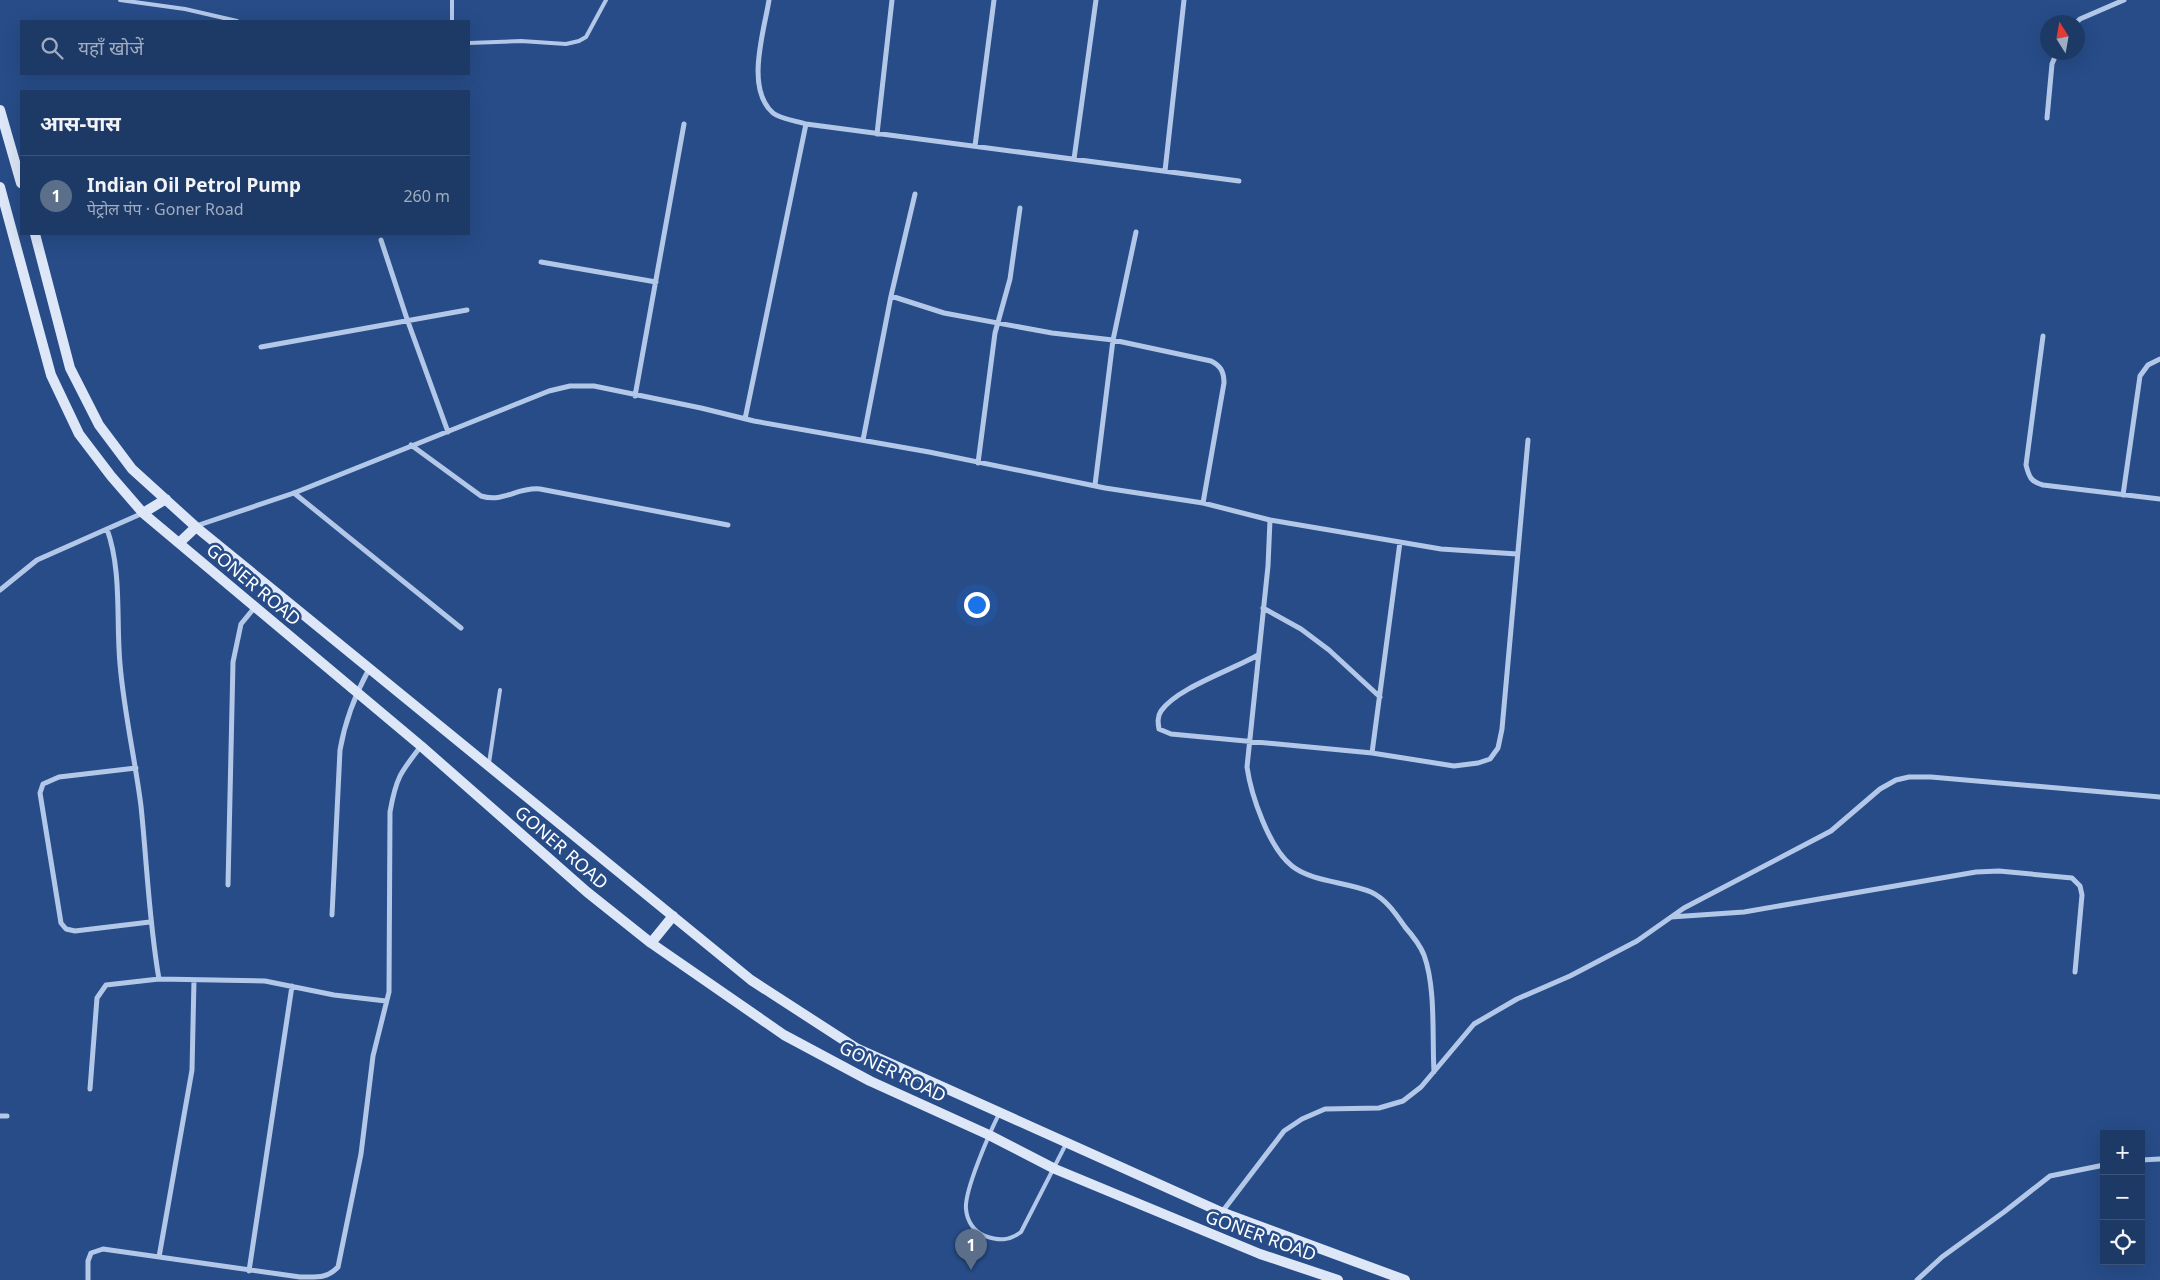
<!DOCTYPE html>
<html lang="hi">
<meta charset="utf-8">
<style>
body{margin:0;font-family:"Noto Sans","Noto Sans Devanagari",sans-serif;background:#25406c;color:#f1f3f6}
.controls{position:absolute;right:15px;bottom:15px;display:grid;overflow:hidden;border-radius:0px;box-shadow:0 5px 20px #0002}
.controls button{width:45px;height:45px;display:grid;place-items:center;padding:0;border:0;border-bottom:1px solid #3b537a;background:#1d3966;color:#f1f3f6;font:25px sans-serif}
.compass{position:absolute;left:2040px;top:15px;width:45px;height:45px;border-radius:50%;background:#1d3966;box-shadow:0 5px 20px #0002;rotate:349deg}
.you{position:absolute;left:976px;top:604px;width:18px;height:18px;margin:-12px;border:4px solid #fff;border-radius:50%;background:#1a73e8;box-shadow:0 0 0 8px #1a73e833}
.badge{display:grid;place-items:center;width:32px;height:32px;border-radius:50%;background:#f1d579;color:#fff;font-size:16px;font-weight:700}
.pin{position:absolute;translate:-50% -41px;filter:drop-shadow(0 1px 2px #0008)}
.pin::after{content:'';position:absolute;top:26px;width:18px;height:15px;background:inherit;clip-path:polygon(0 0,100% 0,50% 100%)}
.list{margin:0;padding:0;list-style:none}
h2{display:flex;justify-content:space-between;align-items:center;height:65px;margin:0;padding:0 20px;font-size:21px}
h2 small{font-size:16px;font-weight:400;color:#a0acbf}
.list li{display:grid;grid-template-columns:32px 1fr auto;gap:15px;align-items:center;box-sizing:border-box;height:80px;padding:0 20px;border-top:1px solid #3b537a}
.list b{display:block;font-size:19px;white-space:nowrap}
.list p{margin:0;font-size:16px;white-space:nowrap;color:#a0acbf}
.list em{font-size:16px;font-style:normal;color:#a0acbf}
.icon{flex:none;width:28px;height:28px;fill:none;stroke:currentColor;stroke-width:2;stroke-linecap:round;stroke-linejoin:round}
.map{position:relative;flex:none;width:2160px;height:1280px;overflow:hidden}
.search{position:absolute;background:#1d3966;box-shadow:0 5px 20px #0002;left:20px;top:20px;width:450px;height:55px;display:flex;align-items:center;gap:12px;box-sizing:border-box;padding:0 18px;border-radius:0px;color:#a0acbf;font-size:19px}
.panel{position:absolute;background:#1d3966;box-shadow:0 5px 20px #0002;left:20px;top:90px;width:450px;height:145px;border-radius:0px}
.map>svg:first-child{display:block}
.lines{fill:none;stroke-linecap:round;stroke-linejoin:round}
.lane{stroke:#b3c8e9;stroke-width:4}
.street{stroke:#b3c8e9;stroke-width:5}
.secondary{stroke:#dde7f8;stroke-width:10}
.labels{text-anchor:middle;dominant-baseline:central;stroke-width:5;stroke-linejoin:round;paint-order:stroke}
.street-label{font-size:18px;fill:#fff;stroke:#274c88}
</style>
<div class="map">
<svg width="2160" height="1280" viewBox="0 0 2160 1280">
<rect width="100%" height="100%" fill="#274c88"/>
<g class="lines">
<!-- lane -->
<path class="lane" d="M 120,0 L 185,9 L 237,21
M 452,21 L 452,0
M 469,43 L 521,41 L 566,44 L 579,41 L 586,37 L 606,0
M 489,763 L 500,690
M 999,1114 C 990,1132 964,1191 966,1209 C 967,1221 974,1232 985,1236 C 999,1241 1009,1241 1021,1232 L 1066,1144"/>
<!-- street -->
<path class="street" d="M 769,0 C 764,32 745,88 773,113 C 780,119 797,121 806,124 L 1239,181
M 2077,22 L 2080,19 L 2124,0
M 2047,118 L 2052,64 L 2057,52
M 877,134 L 892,0
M 975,146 L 994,0
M 1074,159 L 1096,0
M 1165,171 L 1184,0
M 381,240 L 407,319 L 448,432
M 541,262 L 656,282
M 891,296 L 944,313 L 1052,333 L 1113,340 L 1211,361 C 1221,366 1224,372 1224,383 L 1203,503
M 2043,336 L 2026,465 C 2029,477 2031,482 2043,485 L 2160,499
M 261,347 L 467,310
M 635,396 L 684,124
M 745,419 L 806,124
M 863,440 L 891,296 L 915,194
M 411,445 L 481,496 C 504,503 516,487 540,489 L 728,525
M 978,463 L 995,333 L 1010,279 L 1020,208
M 1095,485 L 1113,340 L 1136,232
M 294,493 L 461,628
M 2123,495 L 2140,376 L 2148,365 L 2160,359
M 1270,520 L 1441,549 L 1517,554
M 196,526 L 294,493 L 549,391 L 570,386 L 594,386 L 701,408 L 754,421 L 929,452 L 1105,488 L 1203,503 L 1270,520 L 1268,566 L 1247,767 C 1251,795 1269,848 1292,866 C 1312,882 1348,882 1371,892 C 1386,899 1396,914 1405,927 C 1412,935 1420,945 1424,955 C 1436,988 1432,1037 1434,1072
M 107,529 C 122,571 116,620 120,664 C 124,712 135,759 141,806 C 147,864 149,922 159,979
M 0,590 L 37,560 L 143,513
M 1263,608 L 1301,629 L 1329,650 L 1380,697
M 1258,655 C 1232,670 1177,688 1161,711 C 1157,717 1158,723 1159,729 L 1171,734 L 1372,753 L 1454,766 L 1478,763 L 1490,759 L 1498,748 L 1502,729 L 1528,440
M 1372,753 L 1400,542
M 136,768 L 59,777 L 43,784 L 40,793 L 61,923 L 66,929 L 75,931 L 150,922
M 228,885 L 233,662 L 241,624 L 255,607
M 332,915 L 340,750 C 345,721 355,695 369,669
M 1671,917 L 1744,912 L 1976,872 L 1999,871 L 2072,878 L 2080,886 L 2082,895 L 2075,972
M 90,1089 L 97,998 L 106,985 L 159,979 L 265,981 L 334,995 L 386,1001
M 0,1116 L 7,1116
M 2141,1160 L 2160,1159
M 1222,1212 L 1284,1131 L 1302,1119 L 1325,1109 L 1379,1108 L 1403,1101 L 1421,1087 L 1474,1024 L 1517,999 L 1570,976 L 1637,941 L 1684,908 L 1831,831 L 1880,789 L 1896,780 L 1909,777 L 1931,777 L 2160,797
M 159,1257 L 192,1070 L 194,980
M 249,1271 L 292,986
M 88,1280 L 88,1261 L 91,1253 L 103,1249 L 300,1277 C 316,1277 327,1279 338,1267 L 361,1154 L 373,1056 L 389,992 L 390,812 C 396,778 400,773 421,746
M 1917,1280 L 1942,1257 L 2004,1212 L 2050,1176 L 2104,1165"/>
<!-- secondary -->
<path class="secondary" d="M 0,110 L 21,183
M 0,187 L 51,375 L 79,434 L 111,476 L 143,513 L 421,746 L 587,892 L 651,943 L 784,1035 L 870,1081 L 989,1135 L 1055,1169 L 1260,1254 L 1338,1280
M 35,234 L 70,368 L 99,425 L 132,469 L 196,527 L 751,980 L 856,1048 L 1221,1212 L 1405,1280
M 143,513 L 166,499
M 179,543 L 196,527
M 651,943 L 673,916"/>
</g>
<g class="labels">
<!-- street labels -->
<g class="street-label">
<text transform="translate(254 584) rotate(40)">GONER ROAD</text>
<text transform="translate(562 847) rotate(41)">GONER ROAD</text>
<text transform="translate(893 1071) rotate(26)">GONER ROAD</text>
<text transform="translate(1261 1235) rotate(20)">GONER ROAD</text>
</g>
</g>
</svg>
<div class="controls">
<button>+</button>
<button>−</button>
<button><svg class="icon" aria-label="locate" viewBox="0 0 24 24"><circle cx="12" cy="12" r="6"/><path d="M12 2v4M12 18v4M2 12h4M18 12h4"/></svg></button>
</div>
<svg class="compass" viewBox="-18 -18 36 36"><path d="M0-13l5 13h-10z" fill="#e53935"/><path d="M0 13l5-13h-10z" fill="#a0acbf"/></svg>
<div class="you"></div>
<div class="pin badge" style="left:971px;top:1270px;background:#5c6f8a">1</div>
<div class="search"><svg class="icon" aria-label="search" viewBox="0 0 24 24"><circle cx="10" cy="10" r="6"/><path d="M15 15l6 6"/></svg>यहाँ खोजें</div>
<section class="panel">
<h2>आस-पास<small></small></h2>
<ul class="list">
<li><span class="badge" style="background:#5c6f8a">1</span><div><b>Indian Oil Petrol Pump</b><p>पेट्रोल पंप · Goner Road</p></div><em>260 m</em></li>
</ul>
</section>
</div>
